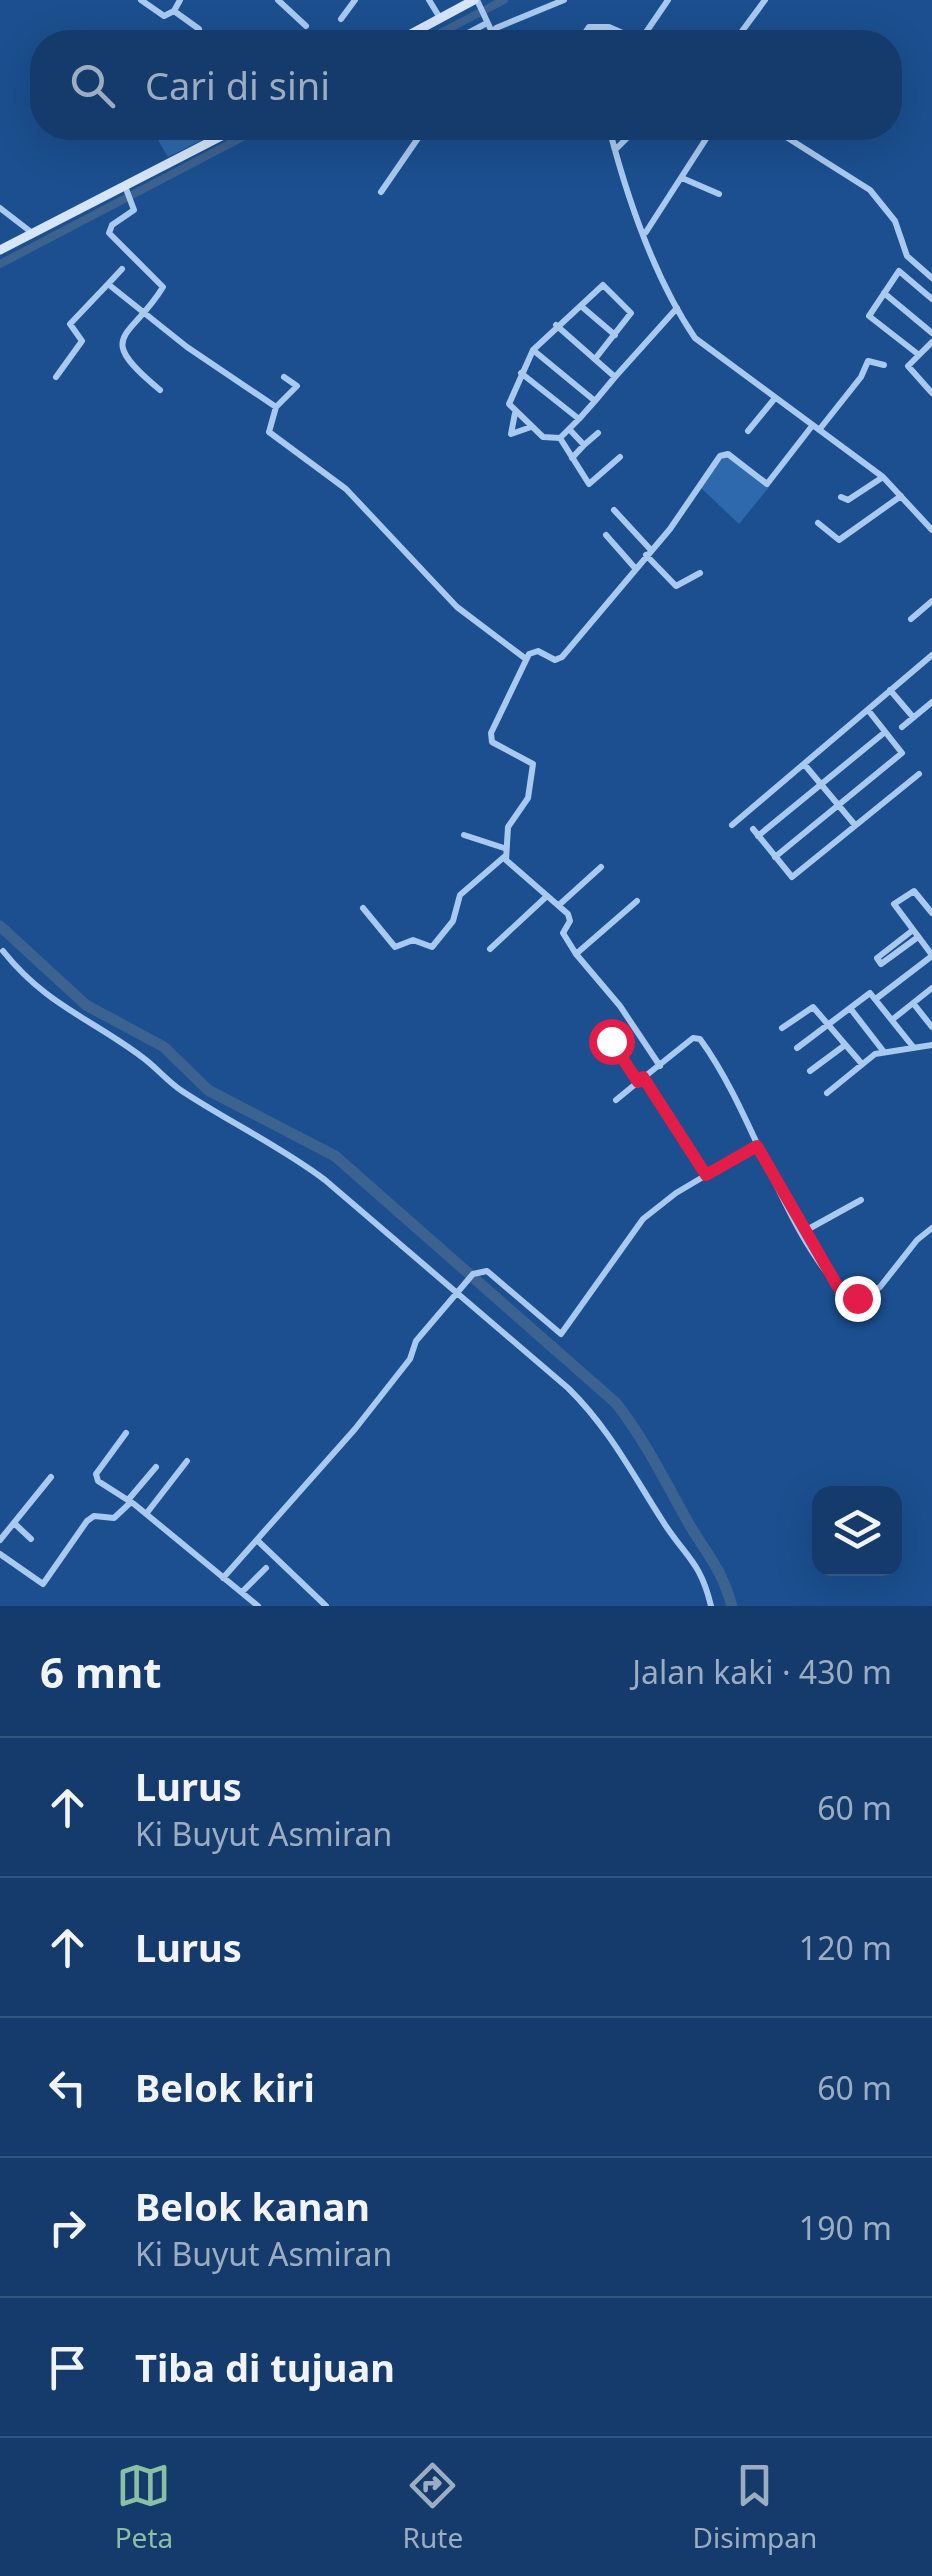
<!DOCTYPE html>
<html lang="id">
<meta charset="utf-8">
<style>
body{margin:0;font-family:"Noto Sans",sans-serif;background:#1d4271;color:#f1f3f6}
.controls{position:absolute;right:30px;bottom:30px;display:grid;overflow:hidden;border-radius:20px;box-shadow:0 10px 40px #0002}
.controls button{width:90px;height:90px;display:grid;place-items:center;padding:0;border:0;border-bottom:2px solid #33557e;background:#143b6b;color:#f1f3f6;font:50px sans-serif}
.stop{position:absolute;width:30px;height:30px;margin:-22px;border:8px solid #e11d48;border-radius:50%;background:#fff}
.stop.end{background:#e11d48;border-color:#fff;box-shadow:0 2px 10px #0008}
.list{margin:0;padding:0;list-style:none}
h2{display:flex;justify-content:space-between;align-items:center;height:130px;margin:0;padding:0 40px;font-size:42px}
h2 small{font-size:32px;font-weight:400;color:#9dadc1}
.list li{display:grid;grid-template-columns:65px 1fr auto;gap:30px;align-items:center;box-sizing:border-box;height:140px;padding:0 40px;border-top:2px solid #33557e}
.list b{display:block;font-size:38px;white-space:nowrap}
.list p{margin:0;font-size:32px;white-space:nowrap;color:#9dadc1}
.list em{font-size:32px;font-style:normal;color:#9dadc1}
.icon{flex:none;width:55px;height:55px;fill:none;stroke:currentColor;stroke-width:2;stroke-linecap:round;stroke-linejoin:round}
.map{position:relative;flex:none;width:932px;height:1606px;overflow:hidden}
.search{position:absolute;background:#143b6b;box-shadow:0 10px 40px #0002;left:30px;right:30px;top:30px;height:110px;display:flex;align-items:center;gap:25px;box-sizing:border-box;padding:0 35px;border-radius:40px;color:#9dadc1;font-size:38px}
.sheet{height:830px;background:#143b6b}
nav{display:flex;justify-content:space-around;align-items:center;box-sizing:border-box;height:140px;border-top:2px solid #33557e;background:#143b6b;font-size:28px;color:#9dadc1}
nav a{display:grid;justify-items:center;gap:5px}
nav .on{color:#8abfa5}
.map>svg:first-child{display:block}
.green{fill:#2e69ad}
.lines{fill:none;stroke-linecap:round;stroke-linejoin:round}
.canal{stroke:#3c6290;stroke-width:8}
.river{stroke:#3c6290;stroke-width:11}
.street{stroke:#a9c9ee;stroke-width:6}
.secondary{stroke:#d6e6fa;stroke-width:9}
.route{stroke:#e11d48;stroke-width:12}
</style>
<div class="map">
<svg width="932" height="1606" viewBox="0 0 932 1606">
<rect width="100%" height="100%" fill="#1b4f8f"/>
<!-- green -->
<path class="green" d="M 151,128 L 226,128 L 168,157 Z
M 729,451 L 770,486 L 739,524 L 699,486 Z"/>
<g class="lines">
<!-- canal -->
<path class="canal" d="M 423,42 L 504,0
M 0,264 L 260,128"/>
<!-- river -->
<path class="river" d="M 0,926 L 86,1005 L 164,1047 L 208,1090 L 335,1156 L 616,1403 C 645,1440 666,1483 689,1524 C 708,1556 721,1568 732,1606"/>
<!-- street -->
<path class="street" d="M 141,0 L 164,16 L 174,11
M 180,0 L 174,11 L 199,29 L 202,42
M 278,0 L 306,26
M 429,0 L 440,18
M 477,0 L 492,32 L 508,42
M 341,19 L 355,0
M 640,41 L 668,0
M 451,42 L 487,23
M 485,42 L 496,28 L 564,0
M 579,42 L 589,27 L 609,27 L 643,42
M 734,42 L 765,0
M 454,128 L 467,136
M 609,128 C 627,197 654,278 695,338 L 883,477 L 932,530
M 772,128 L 870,190 L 895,221 L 907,256 L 932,278
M 615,150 L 637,128
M 682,178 L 719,194
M 125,186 L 134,210 L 112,225 L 109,233 L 163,287 C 131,340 92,334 160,390
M 381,192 L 425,128
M 0,208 L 31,232
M 646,232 L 713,128
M 108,284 L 122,269
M 884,293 L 932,333
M 581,306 L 615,335
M 556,325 L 615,377 L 677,308
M 932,342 L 908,366 L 932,393
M 533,350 L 595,401 L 615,377
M 919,355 L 869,316 L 899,271 L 932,299
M 521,373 L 579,419 L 595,401
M 56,377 L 82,341 L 70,324 L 108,284 L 187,347 L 276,407 L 269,432 L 346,489 L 457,607 L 526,659
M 276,407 L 297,386 L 284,377
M 515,413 L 511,434 L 531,427
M 579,419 L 560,438 L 543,437 L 509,404 L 533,350 L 603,285 L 631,313 L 595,359
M 570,430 L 584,445 L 572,458
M 819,430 L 861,377 L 868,361 L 884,365
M 748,431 L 775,398
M 560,438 L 589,484 L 620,457
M 584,445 L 598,433
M 841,497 L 848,500 L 883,477
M 614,510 L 650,549
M 818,523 L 839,540 L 901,496
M 606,535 L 635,568
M 646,555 L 676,586 L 700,573
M 911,619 L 932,601
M 890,690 L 913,717
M 902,727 L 932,702
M 804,764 L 855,825
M 732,825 L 932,655
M 753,829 L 792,877 L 919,774
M 464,835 L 504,848
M 758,836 L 885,732
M 775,857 L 902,753 L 868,710
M 637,901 L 576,954 L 563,933 L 570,921 L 568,914 L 506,860 L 508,827 L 528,798 L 533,764 L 492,742 L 491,733 L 529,654 L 538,651 L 555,660 L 562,657 L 670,529 L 720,456 L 728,454 L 767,484 L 812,426
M 559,905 L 601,867
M 363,908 L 395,947 L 413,940 L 432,947 L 453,921 L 460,895 L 504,857
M 932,913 L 914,891 L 894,904 L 932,955
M 913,930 L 877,958 L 881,964 L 918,937
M 490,949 L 547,896
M 3,951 C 46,1005 90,1018 142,1057 C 156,1067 167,1081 182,1091 C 229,1122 280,1146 325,1180 L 568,1388 C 608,1427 632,1473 662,1520 C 685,1557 700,1560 711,1606
M 576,954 L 620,1006 L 660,1066
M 877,998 L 932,956
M 913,1003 L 932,1027
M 850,1008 L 884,1052
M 893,1019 L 932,988
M 782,1028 L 813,1007 L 862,1064
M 611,1041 L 638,1082 L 693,1038 L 700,1039 C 755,1114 782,1231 847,1296 L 855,1299 L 880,1287 L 917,1240 L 932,1228
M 797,1048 L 870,993 L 914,1048
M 810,1071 L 845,1045
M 643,1077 L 707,1175
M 827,1093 L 875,1054 L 932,1045
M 616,1100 L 638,1082
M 803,1232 L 861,1200
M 126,1433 L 96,1474 L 98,1481 L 134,1504 L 258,1606
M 128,1500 L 156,1467
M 146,1514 L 187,1461
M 14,1523 L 31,1539
M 0,1540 L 51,1477
M 259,1542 L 326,1606
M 0,1554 L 43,1584 L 87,1521 L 94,1516 L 114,1518 L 130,1503
M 223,1578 L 355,1429 L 410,1359 L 416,1341 L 473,1274 L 487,1271 L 561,1334 L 643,1219 L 676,1193 L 757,1145
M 242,1592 L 266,1568"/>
<!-- secondary -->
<path class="secondary" d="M 396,42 L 474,0
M 0,250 L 237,128"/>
</g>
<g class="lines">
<!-- route -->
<path class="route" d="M 611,1041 L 638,1082 L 643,1077 L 706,1175 L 757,1146 L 838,1287 L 857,1298"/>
</g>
</svg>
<div class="controls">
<button><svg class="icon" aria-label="layers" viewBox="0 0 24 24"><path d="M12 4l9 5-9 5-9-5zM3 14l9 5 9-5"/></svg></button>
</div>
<div class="stop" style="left:611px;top:1041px"></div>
<div class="stop end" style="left:857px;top:1298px"></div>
<div class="search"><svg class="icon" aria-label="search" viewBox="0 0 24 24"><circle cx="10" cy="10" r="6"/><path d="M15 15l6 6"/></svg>Cari di sini</div>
</div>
<section class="sheet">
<h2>6 mnt<small>Jalan kaki · 430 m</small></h2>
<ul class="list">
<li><svg class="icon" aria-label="ahead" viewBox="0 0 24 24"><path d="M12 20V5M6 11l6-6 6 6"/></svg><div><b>Lurus</b><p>Ki Buyut Asmiran</p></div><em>60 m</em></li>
<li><svg class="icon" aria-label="ahead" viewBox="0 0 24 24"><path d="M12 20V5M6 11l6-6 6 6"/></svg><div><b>Lurus</b></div><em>120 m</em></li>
<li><svg class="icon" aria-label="left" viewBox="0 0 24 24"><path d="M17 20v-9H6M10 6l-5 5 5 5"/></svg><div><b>Belok kiri</b></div><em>60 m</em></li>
<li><svg class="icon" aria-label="right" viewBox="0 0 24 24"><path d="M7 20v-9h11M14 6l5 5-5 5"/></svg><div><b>Belok kanan</b><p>Ki Buyut Asmiran</p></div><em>190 m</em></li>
<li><svg class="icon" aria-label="arrive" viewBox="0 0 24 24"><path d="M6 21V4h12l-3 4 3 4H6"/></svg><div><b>Tiba di tujuan</b></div></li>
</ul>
</section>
<nav>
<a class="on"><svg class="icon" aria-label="map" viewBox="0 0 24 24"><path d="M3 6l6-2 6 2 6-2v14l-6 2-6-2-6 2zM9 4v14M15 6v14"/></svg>Peta</a>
<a><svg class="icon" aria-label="directions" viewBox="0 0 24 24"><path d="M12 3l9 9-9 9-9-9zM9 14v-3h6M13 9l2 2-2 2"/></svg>Rute</a>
<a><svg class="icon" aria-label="saved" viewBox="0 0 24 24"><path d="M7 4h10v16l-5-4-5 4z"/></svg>Disimpan</a>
</nav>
